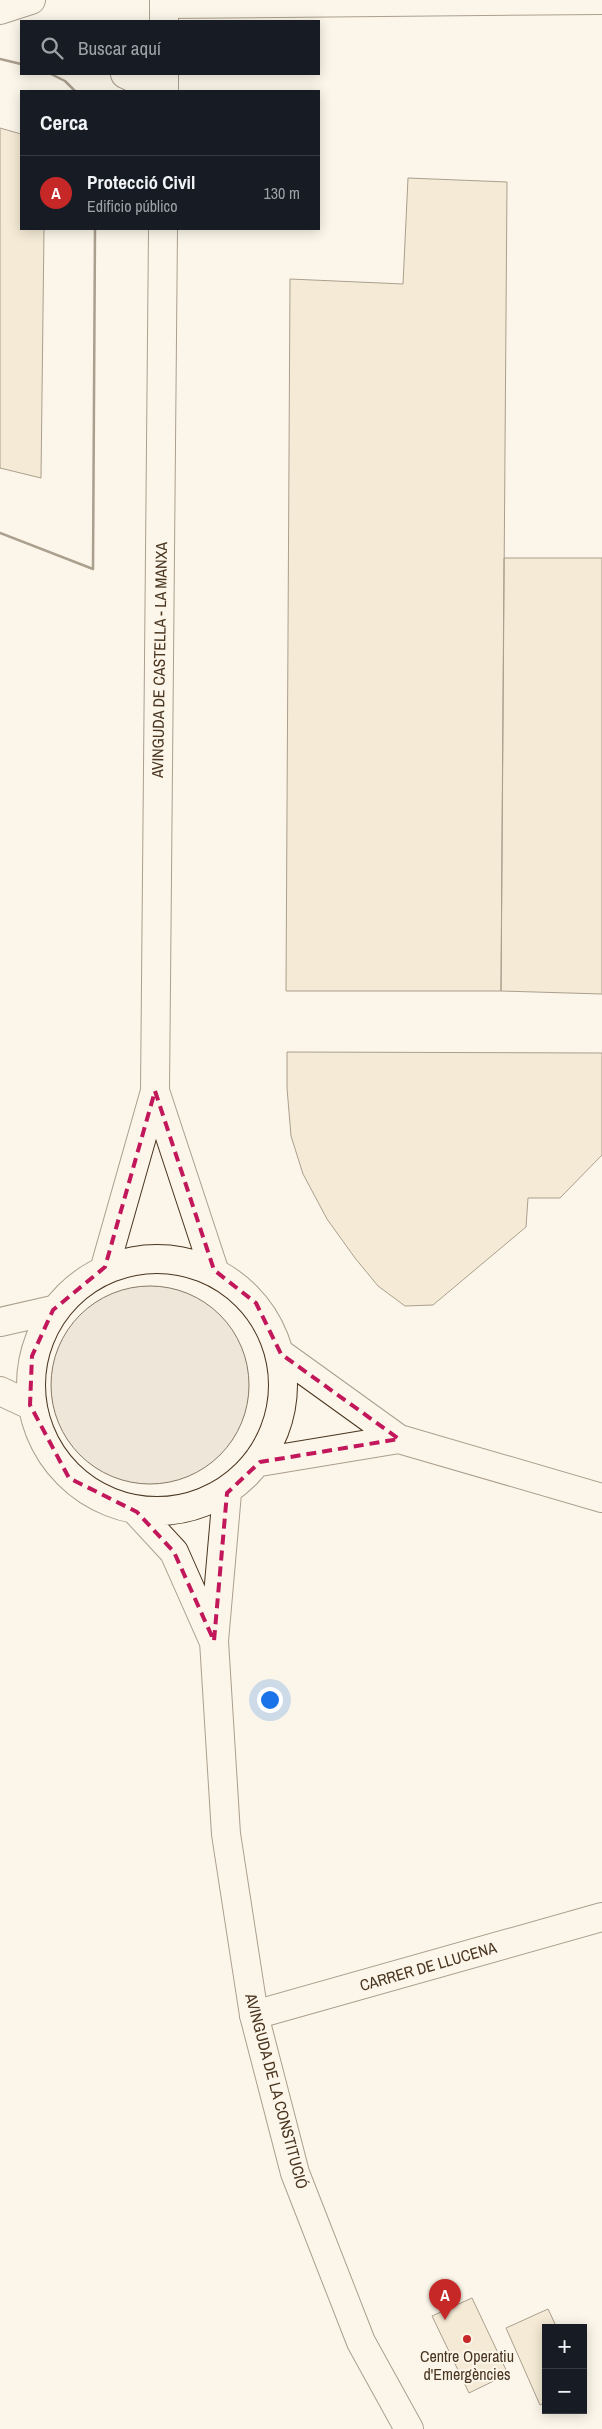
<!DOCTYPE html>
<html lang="es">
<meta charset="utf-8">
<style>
body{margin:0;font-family:"Archivo Narrow",sans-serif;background:#242831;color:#f1f3f6}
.controls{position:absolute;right:15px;bottom:15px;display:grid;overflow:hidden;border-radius:0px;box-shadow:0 2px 12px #0003}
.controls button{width:45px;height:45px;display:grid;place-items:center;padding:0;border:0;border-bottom:1px solid #363941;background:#171b24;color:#f1f3f6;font:25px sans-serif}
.you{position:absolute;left:269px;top:1699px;width:18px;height:18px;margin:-12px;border:4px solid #fff;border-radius:50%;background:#1a73e8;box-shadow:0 0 0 8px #1a73e833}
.badge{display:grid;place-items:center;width:32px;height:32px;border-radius:50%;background:#c62828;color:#fff;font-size:16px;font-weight:700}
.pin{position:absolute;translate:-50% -41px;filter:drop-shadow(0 1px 2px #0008)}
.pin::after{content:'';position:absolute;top:26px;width:18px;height:15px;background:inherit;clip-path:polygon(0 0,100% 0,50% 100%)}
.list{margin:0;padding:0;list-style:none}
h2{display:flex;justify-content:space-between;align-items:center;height:65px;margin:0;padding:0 20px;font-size:21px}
h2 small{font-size:16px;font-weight:400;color:#9ea1a6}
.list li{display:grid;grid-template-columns:32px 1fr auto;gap:15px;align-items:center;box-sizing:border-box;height:75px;padding:0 20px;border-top:1px solid #363941}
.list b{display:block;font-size:19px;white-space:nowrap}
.list p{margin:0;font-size:16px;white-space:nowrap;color:#9ea1a6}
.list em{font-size:16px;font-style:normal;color:#9ea1a6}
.icon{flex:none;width:28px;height:28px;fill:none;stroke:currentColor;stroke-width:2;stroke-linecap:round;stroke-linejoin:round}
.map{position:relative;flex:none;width:602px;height:2429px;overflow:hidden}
.search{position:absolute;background:#171b24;box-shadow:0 2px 12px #0003;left:20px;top:20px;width:300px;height:55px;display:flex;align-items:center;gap:12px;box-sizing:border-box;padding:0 18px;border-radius:0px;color:#9ea1a6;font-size:19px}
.panel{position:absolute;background:#171b24;box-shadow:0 2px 12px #0003;left:20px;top:90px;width:300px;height:140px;border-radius:0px}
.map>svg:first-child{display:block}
.green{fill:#ede6d9;stroke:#887966}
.building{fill:#ecdcbc;stroke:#4a3520}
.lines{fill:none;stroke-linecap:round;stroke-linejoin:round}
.minor-casing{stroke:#4a3520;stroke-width:30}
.major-casing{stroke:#4a3520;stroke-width:30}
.minor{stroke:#fbf6e9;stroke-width:28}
.major{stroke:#fbf6e9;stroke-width:28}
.wall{stroke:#4a3520;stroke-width:2.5}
.marked{fill:none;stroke:#c2185b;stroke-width:4;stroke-dasharray:10 6;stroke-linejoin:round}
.poi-dot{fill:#c62828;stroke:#fbf6e9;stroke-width:2}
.labels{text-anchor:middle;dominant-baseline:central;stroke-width:4;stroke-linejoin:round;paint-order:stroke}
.street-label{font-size:16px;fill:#4a3520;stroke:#fbf6e9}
.poi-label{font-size:16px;fill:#4a3520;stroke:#fbf6e9}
</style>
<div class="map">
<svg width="602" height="2429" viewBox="0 0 602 2429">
<rect width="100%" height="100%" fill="#fbf6e9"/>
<!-- green -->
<path class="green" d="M51 1385a99 99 0 1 1 198 0a99 99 0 1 1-198 0Z"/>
<!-- building -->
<path class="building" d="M 0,128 L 21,134 L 21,229 L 44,229 L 41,478 L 0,468 Z
M 408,178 L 507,182 L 501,991 L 286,991 L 290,279 L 403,284 Z
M 504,558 L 602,558 L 602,994 L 501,991 Z
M 287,1052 L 602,1053 L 602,1155 L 560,1198 L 528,1198 L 526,1227 L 433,1305 L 405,1306 L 378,1286 L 355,1258 L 327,1219 L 303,1174 L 291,1136 L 287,1088 Z
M 472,2298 L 508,2374 L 469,2393 L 432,2316 Z
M 548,2309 L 557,2328 L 546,2328 L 546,2402 L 540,2405 L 506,2328 Z"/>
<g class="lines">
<defs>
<path id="minor" d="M 164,4 L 602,0
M 0,10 L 31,0
M 125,74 L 162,91
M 254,2015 L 602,1917"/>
<path id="major" d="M 164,21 L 164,0
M 164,91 L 164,74
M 155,1091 L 214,1270
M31 1385a126 126 0 1 1 252 0a126 126 0 1 1-252 0Z
M 105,1267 L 155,1091 L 163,229
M 0,1322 L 53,1310
M 281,1354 L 399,1439 L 602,1498
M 0,1391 L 30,1405
M 260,1462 L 399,1439
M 227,1493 L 214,1641 L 226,1834 L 254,2015 L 295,2173 L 361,2342 L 409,2429
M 137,1512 L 174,1552 L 213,1640"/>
</defs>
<!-- minor casing -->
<use href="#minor" class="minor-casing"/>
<!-- major casing -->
<use href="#major" class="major-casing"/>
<!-- minor -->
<use href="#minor" class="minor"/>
<!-- major -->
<use href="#major" class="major"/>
<!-- wall -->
<path class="wall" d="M 0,59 L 21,64
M 51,74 L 65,81 L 75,91
M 0,533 L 93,569 L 95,229"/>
</g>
<!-- marked area -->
<path d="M0 0H602V2429H0ZM 155,1091 L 214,1270 L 256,1303 L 281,1354 L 399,1439 L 260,1462 L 227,1493 L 214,1641 L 174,1552 L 137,1512 L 69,1478 L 30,1405 L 32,1356 L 53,1310 L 105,1267 Z" fill="#fbf6e9" fill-opacity=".55" fill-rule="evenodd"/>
<path class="marked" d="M 155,1091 L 214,1270 L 256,1303 L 281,1354 L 399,1439 L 260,1462 L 227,1493 L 214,1641 L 174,1552 L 137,1512 L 69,1478 L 30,1405 L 32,1356 L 53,1310 L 105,1267 Z"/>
<!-- markers -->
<circle class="poi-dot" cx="467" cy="2339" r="5"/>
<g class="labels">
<!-- street labels -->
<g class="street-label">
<text transform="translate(159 660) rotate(-89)">AVINGUDA DE CASTELLA - LA MANXA</text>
<text transform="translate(428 1966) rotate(-16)">CARRER DE LLUCENA</text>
<text transform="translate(277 2091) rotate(75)">AVINGUDA DE LA CONSTITUCIÓ</text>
</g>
<!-- poi labels -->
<g class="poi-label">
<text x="467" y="2356">Centre Operatiu<tspan x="467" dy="18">d'Emergències</tspan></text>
</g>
</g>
</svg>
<div class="controls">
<button>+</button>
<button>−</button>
</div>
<div class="you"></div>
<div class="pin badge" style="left:445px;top:2320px">A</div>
<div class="search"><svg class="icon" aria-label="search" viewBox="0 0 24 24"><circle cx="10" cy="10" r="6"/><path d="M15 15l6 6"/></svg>Buscar aquí</div>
<section class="panel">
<h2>Cerca<small></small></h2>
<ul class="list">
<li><span class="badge">A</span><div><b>Protecció Civil</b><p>Edificio público</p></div><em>130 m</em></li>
</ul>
</section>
</div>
